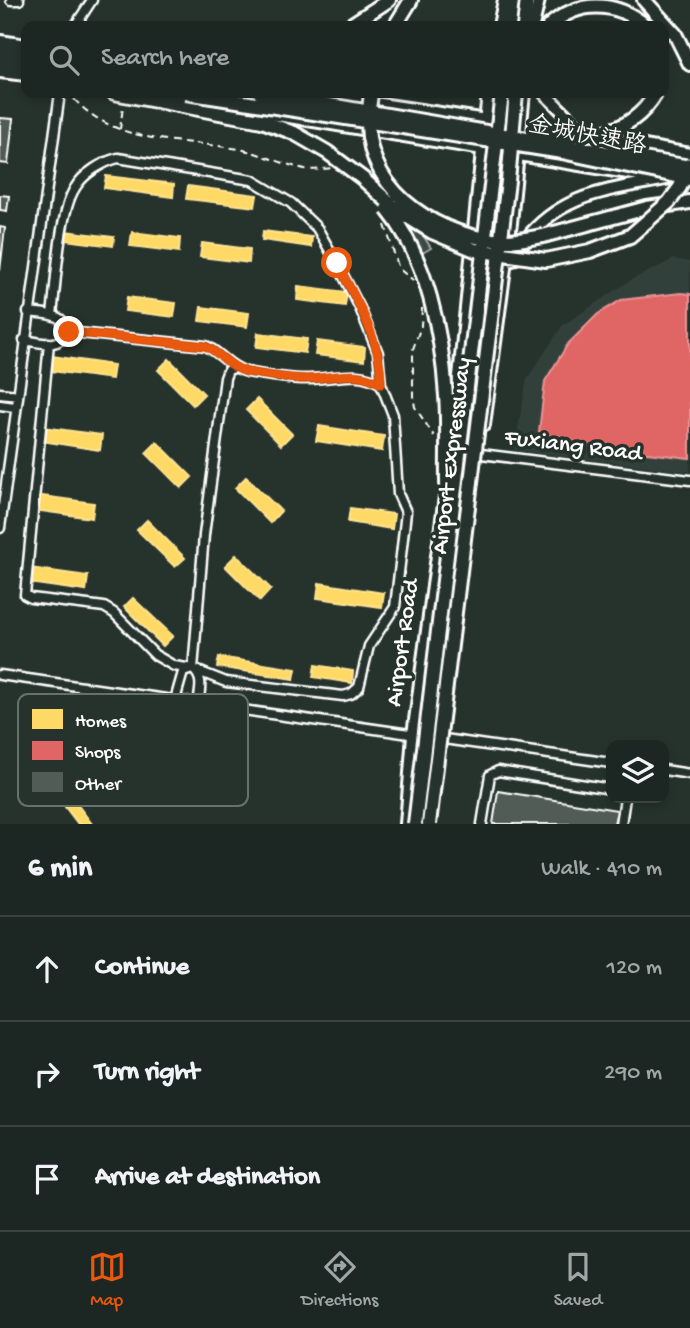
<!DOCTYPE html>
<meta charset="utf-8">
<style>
body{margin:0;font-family:"Gochi Hand","LXGW WenKai TC",sans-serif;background:#29322f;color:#f1f3f6}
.controls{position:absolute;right:21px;bottom:21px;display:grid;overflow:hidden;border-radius:14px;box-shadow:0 4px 10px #0003}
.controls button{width:63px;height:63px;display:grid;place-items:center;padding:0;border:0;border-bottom:2px solid #3a4340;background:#1c2622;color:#f1f3f6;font:35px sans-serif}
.stop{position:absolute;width:21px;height:21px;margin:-16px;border:5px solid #ea580c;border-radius:50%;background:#fff}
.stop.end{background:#ea580c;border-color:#fff;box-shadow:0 2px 7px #0008}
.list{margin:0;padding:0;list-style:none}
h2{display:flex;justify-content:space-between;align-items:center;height:91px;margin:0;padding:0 28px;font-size:30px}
h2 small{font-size:23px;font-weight:400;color:#a0a5a5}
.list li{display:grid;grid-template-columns:46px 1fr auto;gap:21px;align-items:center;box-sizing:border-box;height:105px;padding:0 28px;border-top:2px solid #3a4340}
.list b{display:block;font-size:26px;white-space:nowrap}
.list em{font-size:23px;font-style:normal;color:#a0a5a5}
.icon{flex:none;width:38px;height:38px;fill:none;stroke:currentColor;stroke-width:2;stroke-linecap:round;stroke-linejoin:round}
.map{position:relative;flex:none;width:690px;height:824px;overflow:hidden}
.search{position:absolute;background:#1c2622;box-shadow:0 4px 10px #0003;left:21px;right:21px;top:21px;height:77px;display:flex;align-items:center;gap:18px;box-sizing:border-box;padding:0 24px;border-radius:14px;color:#a0a5a5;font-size:26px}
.sheet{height:406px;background:#1c2622}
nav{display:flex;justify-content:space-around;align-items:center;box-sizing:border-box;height:98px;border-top:2px solid #3a4340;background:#1c2622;font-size:19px;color:#a0a5a5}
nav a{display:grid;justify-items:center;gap:4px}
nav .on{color:#ea580c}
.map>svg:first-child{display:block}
.built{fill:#333f3a}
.green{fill:#3e4944;stroke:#9ea4a2;stroke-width:2}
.homes{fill:#ffd966;stroke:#ffe494;stroke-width:2}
.shops{fill:#e06666;stroke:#e99494;stroke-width:2}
.building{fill:#515c57;stroke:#fff;stroke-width:2}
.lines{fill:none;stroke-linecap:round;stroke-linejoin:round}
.minor-casing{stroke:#fff;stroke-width:13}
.major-casing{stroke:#fff;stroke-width:16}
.highway-casing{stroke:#fff;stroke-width:18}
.path{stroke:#fff;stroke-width:2;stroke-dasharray:7 5;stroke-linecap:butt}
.minor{stroke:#26332d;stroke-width:8}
.major{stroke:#26332d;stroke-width:10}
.highway{stroke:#26332d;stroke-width:12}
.highway-bridge-casing{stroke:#fff;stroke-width:18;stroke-linecap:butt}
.highway-bridge{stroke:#26332d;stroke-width:12}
.route{stroke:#ea580c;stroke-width:9}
.labels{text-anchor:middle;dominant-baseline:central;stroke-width:7;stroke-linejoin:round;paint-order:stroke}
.street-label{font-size:24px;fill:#fff;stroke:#26332d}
.key{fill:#26332d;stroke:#67706c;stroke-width:2}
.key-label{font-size:19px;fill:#fff}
</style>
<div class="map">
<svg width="690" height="824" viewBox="0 0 690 824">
<rect width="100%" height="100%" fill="#26332d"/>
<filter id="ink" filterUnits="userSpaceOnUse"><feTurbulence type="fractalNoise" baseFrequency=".0143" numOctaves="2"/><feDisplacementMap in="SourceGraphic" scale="14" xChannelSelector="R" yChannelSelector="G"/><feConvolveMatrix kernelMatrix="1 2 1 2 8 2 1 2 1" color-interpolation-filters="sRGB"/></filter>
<g filter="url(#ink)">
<!-- built -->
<path class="built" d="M 674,259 L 690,262 L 690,472 L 514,450 L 527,379 L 563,325 L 631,280 Z"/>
<!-- green -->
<path class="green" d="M 409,213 L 431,248 L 411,260 L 390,225 Z"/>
<!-- homes -->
<path class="homes" d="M 106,176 L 174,184 L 173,197 L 104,188 Z
M 188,186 L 257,195 L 255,207 L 186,199 Z
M 65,231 L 114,237 L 113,246 L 64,240 Z
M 263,231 L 312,237 L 311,247 L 262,240 Z
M 132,232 L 180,238 L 179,252 L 130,246 Z
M 202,243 L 250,249 L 249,263 L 200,257 Z
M 298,286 L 347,292 L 345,306 L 297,300 Z
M 127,297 L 176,303 L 174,317 L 125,311 Z
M 201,307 L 249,313 L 247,327 L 199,321 Z
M 258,333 L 307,339 L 305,353 L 256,347 Z
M 317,341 L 365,347 L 364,361 L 315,355 Z
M 52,356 L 114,365 L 112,379 L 50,371 Z
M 169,359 L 204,394 L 193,405 L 158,370 Z
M 257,399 L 292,434 L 281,445 L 246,410 Z
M 319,426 L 384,436 L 382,451 L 316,441 Z
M 43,427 L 102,435 L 100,450 L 41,441 Z
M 157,442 L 192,477 L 181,488 L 146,453 Z
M 246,477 L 281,511 L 270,523 L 235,488 Z
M 35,495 L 94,503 L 92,518 L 33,510 Z
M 350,508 L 394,514 L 392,529 L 348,522 Z
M 147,520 L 185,558 L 175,567 L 137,530 Z
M 236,555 L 271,589 L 260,601 L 225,566 Z
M 30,568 L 88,576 L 86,591 L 28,583 Z
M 319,583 L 384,593 L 382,607 L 317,598 Z
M 133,598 L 173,636 L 163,646 L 124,607 Z
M 219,657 L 296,669 L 294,679 L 217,667 Z
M 315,665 L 353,671 L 352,683 L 313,677 Z
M 74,800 L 92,824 L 78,824 L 65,807 Z"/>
<!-- shops -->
<path class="shops" d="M 681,293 L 690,294 L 690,458 L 538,440 L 545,381 L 568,344 L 598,314 L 621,300 Z"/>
<!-- building -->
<path class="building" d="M 0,118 L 13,119 L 8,164 L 0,163 Z
M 0,195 L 9,196 L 7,211 L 0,210 Z
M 0,227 L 5,228 L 0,271 Z
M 498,791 L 617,810 L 614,824 L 493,824 Z"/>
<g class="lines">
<defs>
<path id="minor" d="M 11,0 L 19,0
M 75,26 L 92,0
M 52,315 C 56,284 59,213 75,188 C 83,174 102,162 118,158 L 252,180 L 291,203 L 317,228 L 337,263 L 360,308 L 378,353 L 381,384
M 24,340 C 45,343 55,349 69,332 C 64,313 46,314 28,312
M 49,343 L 25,595 L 31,598 L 104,607 L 114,613 L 155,655 L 174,666 L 193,669 L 226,682 L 343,696 L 351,694 L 359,687 L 369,646 L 395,607 L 406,512 L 398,494 L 393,415 L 381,384 C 356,368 333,380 306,379 C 287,379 265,375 247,372 C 230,368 221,353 206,346 L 69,332
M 0,393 L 17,395
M 0,405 L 15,407
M 457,451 L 690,480
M 0,528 L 60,93
M 193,669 L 204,535 L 225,378 L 228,370 L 234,368
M 0,675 L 611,763
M 175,700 L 183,672 L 193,669 C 204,679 200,689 198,704
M 664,770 L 690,774
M 482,824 L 490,775 L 498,771 L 611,789
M 621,824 L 625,798"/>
<path id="major" d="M 499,26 L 504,0
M 533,26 L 539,0
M 0,72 L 26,75
M 144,93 L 646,176
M 308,93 L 520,125
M 544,93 L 576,125 L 596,134
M 587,136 L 690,154
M 513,260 C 519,251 524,241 531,233 C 568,192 615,189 666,179
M 484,425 L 511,223 L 524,93
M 452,445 L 488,93
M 406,824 L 413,735 L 445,496"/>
<path id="highway" d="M 644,0 L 675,34 L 690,64
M 349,26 L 389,0
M 395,26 L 411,0
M 509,26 L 512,0
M 524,26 L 527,0
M 549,26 C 578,0 615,0 646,26
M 0,42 L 26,46
M 0,53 L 26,57
M 0,63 L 26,67
M 114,93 L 262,121 L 294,133
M 543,236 L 647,208 L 690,202"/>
</defs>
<!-- minor casing -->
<use href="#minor" class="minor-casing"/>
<!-- major casing -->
<use href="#major" class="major-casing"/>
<!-- highway casing -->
<use href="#highway" class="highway-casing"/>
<!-- path -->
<path class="path" d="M 74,99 C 118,147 184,138 244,150 C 265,155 284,165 305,169 C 313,171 323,169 332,168
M 120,129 L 123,107
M 385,225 L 399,269 L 413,280
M 422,308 L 421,326 L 413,349 L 413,396 L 415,407 L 434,436"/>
<!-- minor -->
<use href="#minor" class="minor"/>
<!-- major -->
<use href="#major" class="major"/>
<!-- highway -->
<use href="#highway" class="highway"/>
<defs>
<path id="highway-bridge" d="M 186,93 L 562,152 L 690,179
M 260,93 L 690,167
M 371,93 C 370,103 368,114 368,125 C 369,195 443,239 506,241 C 518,241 531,238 543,236
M 533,130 C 581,138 628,141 656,93
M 294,133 L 327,152 L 362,178 L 398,211 L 432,232 L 475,250 L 546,260 L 590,251 L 630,236 L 669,202 L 680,187 L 690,164
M 387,209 C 427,258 442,333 446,396 C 449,432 445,468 448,504
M 415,824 L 502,93
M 429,824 L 508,181 L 516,93"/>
</defs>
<!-- highway-bridge casing -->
<use href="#highway-bridge" class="highway-bridge-casing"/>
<!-- highway-bridge -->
<use href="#highway-bridge" class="highway-bridge"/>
</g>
</g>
<g class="lines" filter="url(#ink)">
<!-- route -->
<path class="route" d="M 69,332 L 205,346 C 221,353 230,368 247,372 C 265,375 287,379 306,379 C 333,379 357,368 381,384 C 382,341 356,300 337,263"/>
</g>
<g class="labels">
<!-- street labels -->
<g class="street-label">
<text transform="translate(587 137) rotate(11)">金城快速路</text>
<text transform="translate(573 447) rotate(7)">Fuxiang Road</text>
<text transform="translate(453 456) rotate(-83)">Airport Expressway</text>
<text transform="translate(404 643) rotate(-82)">Airport Road</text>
</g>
</g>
<!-- legend -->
<rect x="18" y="694" width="230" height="112" rx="10" class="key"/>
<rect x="32" y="709" width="31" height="20" fill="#ffd966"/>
<rect x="32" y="741" width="31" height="19" fill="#e06666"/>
<rect x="32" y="772" width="31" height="20" fill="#515c57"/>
<g class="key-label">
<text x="75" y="726">Homes</text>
<text x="75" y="757">Shops</text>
<text x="75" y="789">Other</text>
</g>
</svg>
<div class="controls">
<button><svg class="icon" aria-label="layers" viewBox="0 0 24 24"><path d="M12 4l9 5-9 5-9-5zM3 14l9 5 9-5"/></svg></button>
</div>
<div class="stop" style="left:337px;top:263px"></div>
<div class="stop end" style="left:69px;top:332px"></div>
<div class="search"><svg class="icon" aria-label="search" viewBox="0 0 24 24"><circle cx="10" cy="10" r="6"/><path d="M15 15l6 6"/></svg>Search here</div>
</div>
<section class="sheet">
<h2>6 min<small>Walk · 410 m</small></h2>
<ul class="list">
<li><svg class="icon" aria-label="ahead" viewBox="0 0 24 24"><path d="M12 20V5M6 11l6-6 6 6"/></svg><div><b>Continue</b></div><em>120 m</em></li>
<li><svg class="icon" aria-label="right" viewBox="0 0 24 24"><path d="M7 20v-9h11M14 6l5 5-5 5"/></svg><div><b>Turn right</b></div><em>290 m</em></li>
<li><svg class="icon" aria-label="arrive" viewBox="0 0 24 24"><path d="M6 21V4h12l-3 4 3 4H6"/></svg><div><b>Arrive at destination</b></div></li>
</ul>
</section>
<nav>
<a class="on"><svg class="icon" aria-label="map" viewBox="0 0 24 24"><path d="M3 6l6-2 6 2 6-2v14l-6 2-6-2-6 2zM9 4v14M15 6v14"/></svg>Map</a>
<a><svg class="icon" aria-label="directions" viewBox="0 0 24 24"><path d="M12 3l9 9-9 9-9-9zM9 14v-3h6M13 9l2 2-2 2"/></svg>Directions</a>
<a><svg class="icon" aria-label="saved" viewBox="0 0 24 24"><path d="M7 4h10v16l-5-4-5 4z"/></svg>Saved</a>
</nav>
